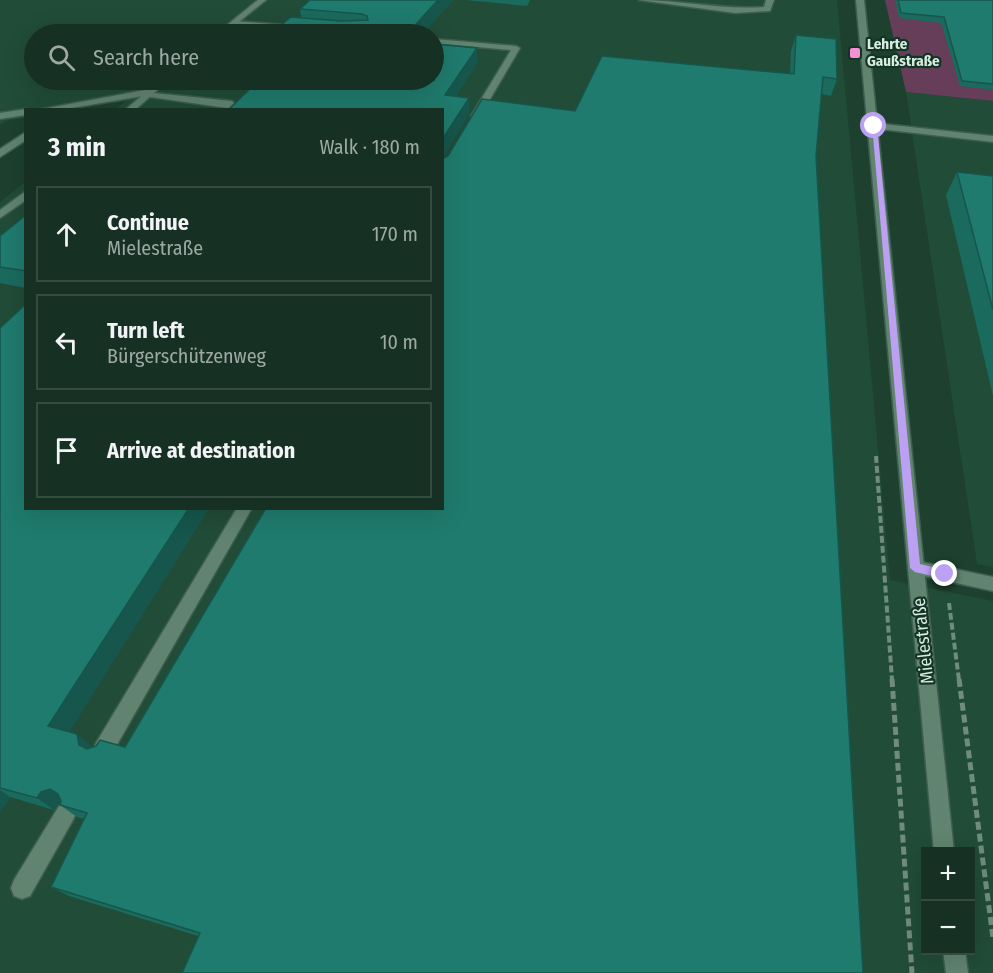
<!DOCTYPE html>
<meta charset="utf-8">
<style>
body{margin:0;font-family:"Fira Sans Condensed",sans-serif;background:#233c30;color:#f1f3f6}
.controls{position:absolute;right:18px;bottom:18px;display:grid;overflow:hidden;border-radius:0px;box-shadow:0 6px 24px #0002}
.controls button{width:54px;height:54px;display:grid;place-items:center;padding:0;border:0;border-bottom:2px solid #354b41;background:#163023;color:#f1f3f6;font:30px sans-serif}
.stop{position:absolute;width:18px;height:18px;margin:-14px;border:4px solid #bca0f2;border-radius:50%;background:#fff}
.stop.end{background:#bca0f2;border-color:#fff;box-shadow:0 2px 6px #0008}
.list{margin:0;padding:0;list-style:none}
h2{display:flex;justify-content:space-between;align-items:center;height:78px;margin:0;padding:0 24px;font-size:26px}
h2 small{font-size:20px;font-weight:400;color:#9ea9a6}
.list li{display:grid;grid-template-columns:39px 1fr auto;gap:18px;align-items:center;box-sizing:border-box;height:96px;margin:0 12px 12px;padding:0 12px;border:2px solid #354b41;border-radius:0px}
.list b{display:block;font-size:22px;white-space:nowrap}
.list p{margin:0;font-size:20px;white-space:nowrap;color:#9ea9a6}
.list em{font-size:20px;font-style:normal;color:#9ea9a6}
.icon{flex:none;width:33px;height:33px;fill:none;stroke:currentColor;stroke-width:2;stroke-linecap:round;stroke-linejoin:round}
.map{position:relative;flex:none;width:993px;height:973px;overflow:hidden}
.search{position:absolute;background:#163023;box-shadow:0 6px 24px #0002;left:24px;top:24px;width:420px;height:66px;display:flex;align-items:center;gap:15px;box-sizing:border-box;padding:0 21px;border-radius:33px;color:#9ea9a6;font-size:22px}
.panel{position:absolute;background:#163023;box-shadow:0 6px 24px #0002;left:24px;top:108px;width:420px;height:402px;border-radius:0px}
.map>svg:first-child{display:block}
.built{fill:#214c37;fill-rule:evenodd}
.green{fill:#673e59}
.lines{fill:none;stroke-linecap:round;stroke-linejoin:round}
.service-casing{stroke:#3e5d50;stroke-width:3}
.minor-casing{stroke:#3e5d50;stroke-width:3}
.tertiary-casing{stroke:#3e5d50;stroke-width:3}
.path-far1{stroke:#708c7d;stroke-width:4;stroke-dasharray:7 3;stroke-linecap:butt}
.path{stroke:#708c7d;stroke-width:5;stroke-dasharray:8 4;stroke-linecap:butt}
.service{fill:#608470;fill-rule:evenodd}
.minor{fill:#608470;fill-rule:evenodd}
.tertiary{fill:#608470;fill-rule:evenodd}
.wall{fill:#1b6a5e}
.shaded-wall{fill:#16564c}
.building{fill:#1f7b6d;stroke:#16564c;stroke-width:1.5}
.route{fill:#bca0f2}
.poi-dot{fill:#f491d4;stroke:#133525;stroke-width:2}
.labels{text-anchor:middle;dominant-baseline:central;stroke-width:4.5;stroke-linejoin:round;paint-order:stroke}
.far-poi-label{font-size:15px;font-weight:bold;fill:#d9ece1;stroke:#133525;text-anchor:start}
.street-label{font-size:18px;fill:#d9ece1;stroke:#133525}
</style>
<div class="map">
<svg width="993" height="973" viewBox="0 0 993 973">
<rect width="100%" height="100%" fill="#1d402f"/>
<!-- built -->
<path class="built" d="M 0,0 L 837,0 L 890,580 L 993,601 L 993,973 L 0,973 L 0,202 L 25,182 L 26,508 L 442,508 L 442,110 L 116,109 L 126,101 L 74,109 L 26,110 L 25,118 L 9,120 L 0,125 ZM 34,34 L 434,34 L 434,80 L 34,80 ZM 926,852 L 970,852 L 970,950 L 926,950 Z
M 906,92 L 993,101 L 993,567 L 977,564 Z"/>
<!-- green -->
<path class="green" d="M 885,0 L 993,0 L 993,101 L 906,92 Z"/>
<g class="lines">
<defs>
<path id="service" d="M 639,0 C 681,0 722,10 764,7 L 766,0 L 774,0 L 770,11 L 735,13 Z
M 235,21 L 298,26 L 302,28 L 298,30 L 232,25 L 231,23 Z
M 434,39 L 516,46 L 520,48 L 479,118 L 471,116 L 511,50 L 434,43 Z
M 150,89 L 154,93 L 232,101 L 241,110 L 143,96 L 60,110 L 37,110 Z
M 26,109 L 26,115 L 0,119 L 0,113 Z
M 874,123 L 993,136 L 993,142 L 871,128 L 869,126 Z
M 26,132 L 26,140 L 0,157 L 0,149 Z
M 237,508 L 252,508 L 110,757 L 103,760 L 96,757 L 93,750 L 96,743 Z
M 916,561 L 993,577 L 993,591 L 910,573 L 908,568 L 910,563 Z
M 66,803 L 73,806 L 76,813 L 73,820 L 30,896 L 22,899 L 14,896 L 11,888 L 14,880 L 59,806 Z"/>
<path id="minor" d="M 258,0 L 266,0 L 224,34 L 216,34 Z
M 160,80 L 169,80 L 135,110 L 125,110 Z
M 26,191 L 26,200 L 0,218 L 0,210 Z"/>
<path id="tertiary" d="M 856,0 L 864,0 L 954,852 L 934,852 Z
M 943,950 L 965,950 L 968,973 L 946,973 Z"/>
</defs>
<!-- service casing -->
<use href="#service" class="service-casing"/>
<!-- minor casing -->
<use href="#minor" class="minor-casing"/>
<!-- tertiary casing -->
<use href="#tertiary" class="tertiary-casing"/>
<!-- path-far1 -->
<path class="path-far1" d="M 876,456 L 892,680
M 949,603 L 959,680"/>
<!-- path -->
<path class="path" d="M 892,679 L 912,973
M 959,679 L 993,938"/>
<!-- service -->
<use href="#service" class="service"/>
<!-- minor -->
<use href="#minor" class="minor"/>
<!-- tertiary -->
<use href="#tertiary" class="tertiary"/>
</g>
<!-- wall -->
<path class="wall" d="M 453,0 L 422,34 L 275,34 L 274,31 L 301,17 L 300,9 Z
M 465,0 L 530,0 L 527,6 Z
M 895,0 L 993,0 L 993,90 L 960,86 L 941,23 L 899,18 Z
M 796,35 L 837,79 L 831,96 L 822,94 L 198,936 L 69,896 L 51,887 L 85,819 L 77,817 L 60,805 L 61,803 L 58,804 L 54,810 L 10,797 L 0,812 L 0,328 L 26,508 L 209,508 L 69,732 L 77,734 L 92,748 L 125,747 L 575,111 L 790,74 L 791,51 Z
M 957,172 L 993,176 L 993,396 L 946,195 Z
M 26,215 L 26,288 L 0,283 L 0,236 Z"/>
<!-- shaded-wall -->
<path class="shaded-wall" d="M 438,0 L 453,0 L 422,34 L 407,34 Z
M 477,48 L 477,64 L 446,112 L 445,95 Z
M 469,98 L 469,115 L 442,159 L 442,140 Z
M 189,508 L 209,508 L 65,739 L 48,726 Z
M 77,734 L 92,747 L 94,758 L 79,745 Z
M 50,789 L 67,801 L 58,804 L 54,810 L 37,798 L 41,792 Z
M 0,790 L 10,797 L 0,812 Z"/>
<!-- building -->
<path class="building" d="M 310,0 L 438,0 L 407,34 L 303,34 L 274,31 L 291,17 L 341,21 L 368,20 L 367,16 L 362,14 L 300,9 Z
M 898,0 L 993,0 L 993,84 L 962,81 L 944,17 L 901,13 Z
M 796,35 L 836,39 L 837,79 L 823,77 L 816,156 L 863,973 L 182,973 L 200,933 L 51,887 L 87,813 L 60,805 L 61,801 L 58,794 L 50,789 L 41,792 L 37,798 L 0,788 L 0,328 L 26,304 L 26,508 L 189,508 L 48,726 L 77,734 L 79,745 L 87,749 L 96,746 L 100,740 L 125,747 L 266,508 L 442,508 L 442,159 L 448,156 L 482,99 L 575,111 L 602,56 L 794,74 Z
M 434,44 L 477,48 L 445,95 L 469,98 L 442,140 L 442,110 L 228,110 L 259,80 L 434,80 Z
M 957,172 L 993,176 L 993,310 Z
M 26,215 L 26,271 L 0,267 L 0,236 Z"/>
<!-- route -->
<path class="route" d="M 872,124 L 877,126 L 920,564 L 949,571 L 949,577 L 945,579 L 915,572 L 910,568 Z"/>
<!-- markers -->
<rect class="poi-dot" x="849" y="47" width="12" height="12" rx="3"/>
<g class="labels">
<!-- far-poi labels -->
<g class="far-poi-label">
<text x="867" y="44">Lehrte<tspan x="867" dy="17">Gaußstraße</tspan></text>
</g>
<!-- street labels -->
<g class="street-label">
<text transform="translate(923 641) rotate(-96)">Mielestraße</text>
</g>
</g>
</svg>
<div class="controls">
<button>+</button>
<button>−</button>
</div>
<div class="stop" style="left:874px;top:126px"></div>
<div class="stop end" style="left:945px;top:574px"></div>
<div class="search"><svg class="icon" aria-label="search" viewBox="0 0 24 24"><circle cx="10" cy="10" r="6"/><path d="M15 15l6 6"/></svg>Search here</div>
<section class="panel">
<h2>3 min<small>Walk · 180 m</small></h2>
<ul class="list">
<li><svg class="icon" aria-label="ahead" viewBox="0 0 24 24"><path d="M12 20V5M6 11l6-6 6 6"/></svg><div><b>Continue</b><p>Mielestraße</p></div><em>170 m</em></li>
<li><svg class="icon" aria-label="left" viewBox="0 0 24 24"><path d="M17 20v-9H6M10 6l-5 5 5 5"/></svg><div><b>Turn left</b><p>Bürgerschützenweg</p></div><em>10 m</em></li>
<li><svg class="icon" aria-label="arrive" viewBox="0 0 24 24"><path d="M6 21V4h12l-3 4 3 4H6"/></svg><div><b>Arrive at destination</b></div></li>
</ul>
</section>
</div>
